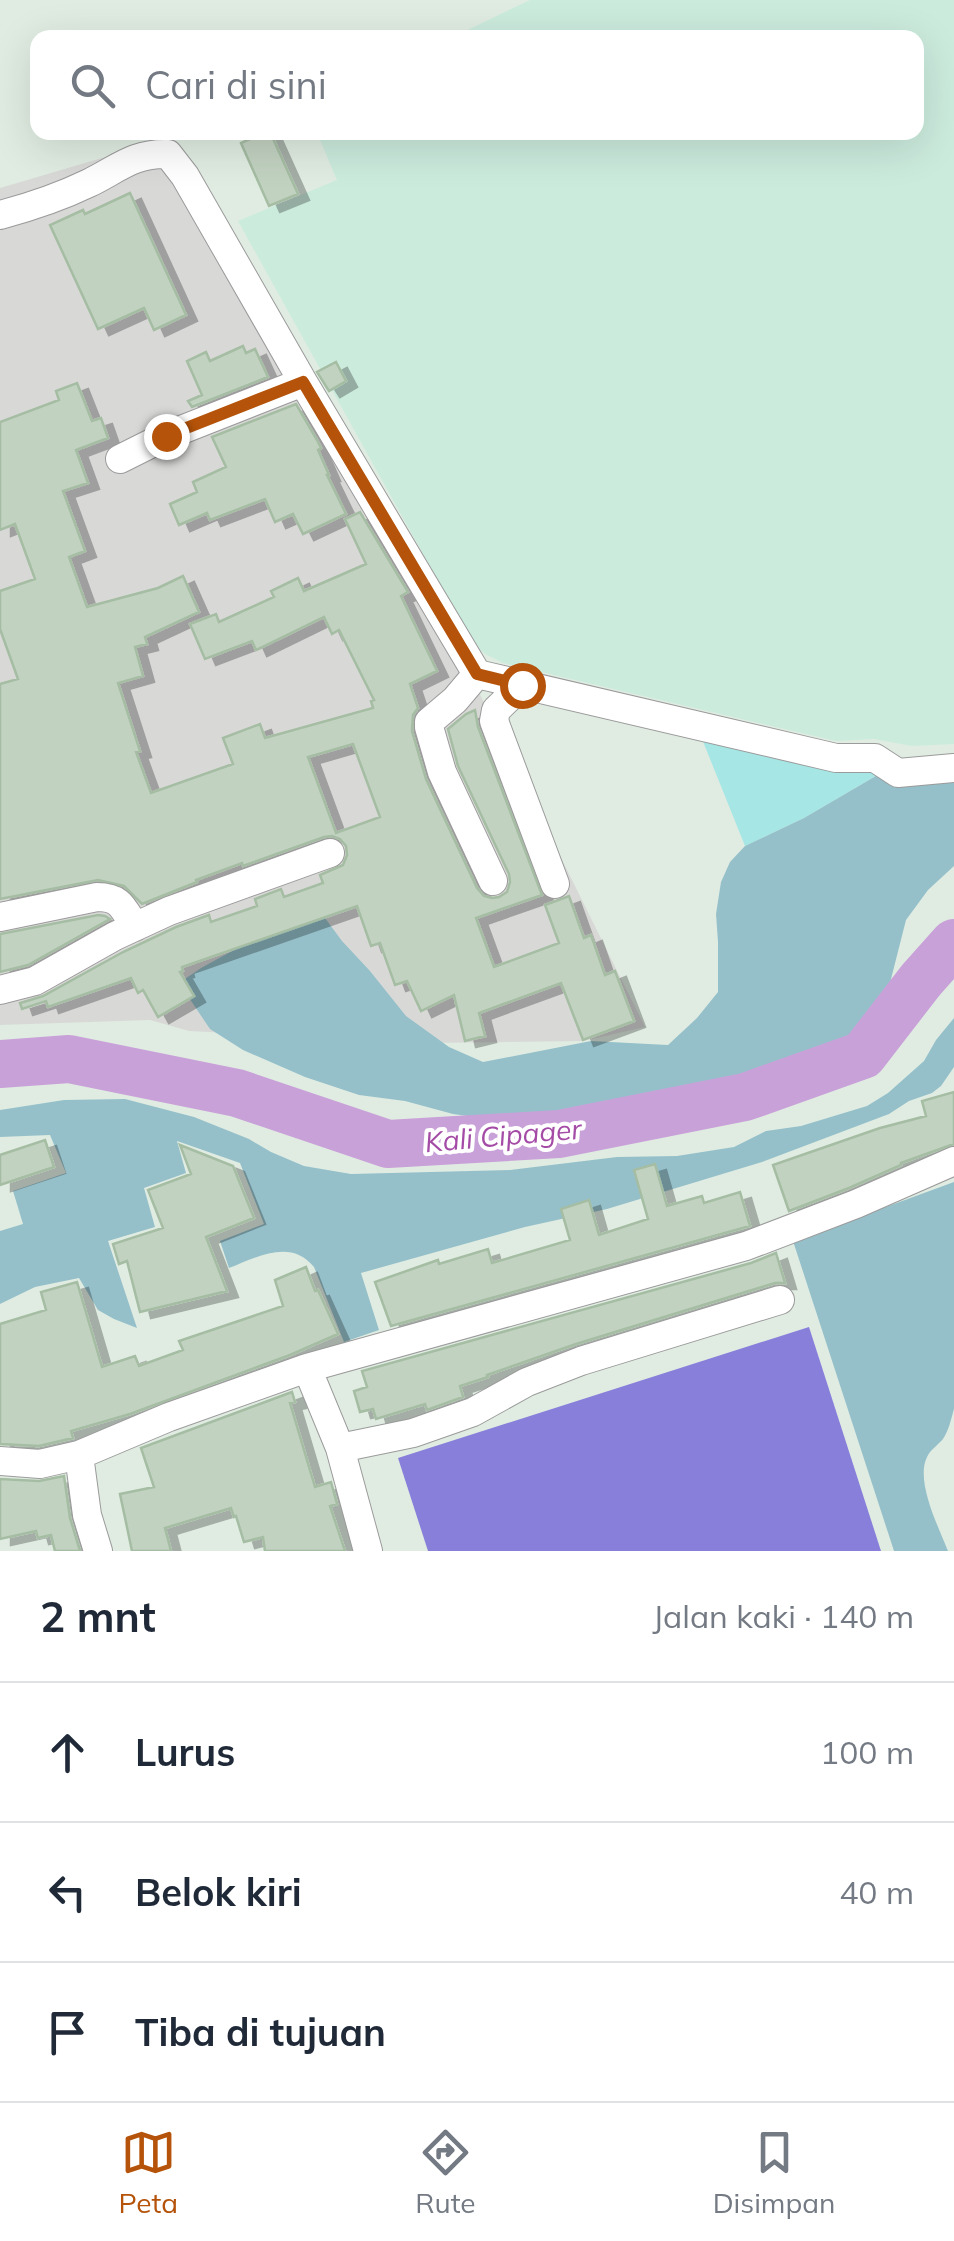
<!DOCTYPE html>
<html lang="id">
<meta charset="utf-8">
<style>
body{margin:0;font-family:Mulish,sans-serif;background:#f2f2f3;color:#1f2937}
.stop{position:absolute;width:30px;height:30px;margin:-22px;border:8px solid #b45309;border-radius:50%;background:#fff}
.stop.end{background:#b45309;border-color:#fff;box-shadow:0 2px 10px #0008}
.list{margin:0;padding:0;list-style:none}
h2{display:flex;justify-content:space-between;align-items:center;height:130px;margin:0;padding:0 40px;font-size:42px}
h2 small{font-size:32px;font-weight:400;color:#747a83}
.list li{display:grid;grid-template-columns:65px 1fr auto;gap:30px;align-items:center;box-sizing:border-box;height:140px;padding:0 40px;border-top:2px solid #e0e1e3}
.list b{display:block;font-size:38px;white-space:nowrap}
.list em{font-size:32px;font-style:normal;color:#747a83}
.icon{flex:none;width:55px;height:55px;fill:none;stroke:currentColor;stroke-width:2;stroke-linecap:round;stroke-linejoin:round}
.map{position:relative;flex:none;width:954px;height:1551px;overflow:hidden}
.search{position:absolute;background:#fff;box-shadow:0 10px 40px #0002;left:30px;right:30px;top:30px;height:110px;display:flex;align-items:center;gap:25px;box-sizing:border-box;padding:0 35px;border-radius:20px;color:#747a83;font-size:38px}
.sheet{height:550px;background:#fff}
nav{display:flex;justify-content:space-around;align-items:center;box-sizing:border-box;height:140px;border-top:2px solid #e0e1e3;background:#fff;font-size:28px;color:#747a83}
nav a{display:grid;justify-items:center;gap:5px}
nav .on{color:#b45309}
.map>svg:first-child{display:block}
.residential{fill:#d8d9d7}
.farmland{fill:#cbebdd}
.grass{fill:#a6e6e5}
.forest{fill:#95c0ca}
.pitch{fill:#887fda}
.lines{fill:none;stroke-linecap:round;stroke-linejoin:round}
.river{stroke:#c9a1d9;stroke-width:48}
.building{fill:#c2d2c1;stroke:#a5bda3;stroke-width:2.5;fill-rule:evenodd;filter:url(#shadow)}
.minor-casing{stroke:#9b9b9b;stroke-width:30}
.minor{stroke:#fff;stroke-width:28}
.route{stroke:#b45309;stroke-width:12}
.labels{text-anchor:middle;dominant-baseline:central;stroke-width:8;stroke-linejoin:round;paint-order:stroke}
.water-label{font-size:28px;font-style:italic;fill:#a44ba6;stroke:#fff}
</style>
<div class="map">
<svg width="954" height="1551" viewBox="0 0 954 1551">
<defs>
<filter id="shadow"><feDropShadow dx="11" dy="6" stdDeviation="0" flood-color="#0004"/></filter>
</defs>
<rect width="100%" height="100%" fill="#e0ece2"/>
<!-- residential -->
<path class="residential" d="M 156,142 L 384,501 L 645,1027 L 583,1041 L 426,1043 L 189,1031 L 150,1020 L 0,1025 L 0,188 Z"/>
<!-- farmland -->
<path class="farmland" d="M 530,0 L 954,0 L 954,744 L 912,746 L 874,739 L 836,741 L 503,663 L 485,654 L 473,644 L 238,221 L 337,180 L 317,133 L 916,132 L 916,38 L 453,37 Z"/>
<!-- grass -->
<path class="grass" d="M 702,739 L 869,769 L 881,773 L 804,818 L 745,846 Z"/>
<!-- forest -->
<path class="forest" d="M 881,773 L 954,777 L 954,866 L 928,890 L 906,920 L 890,983 L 864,1032 L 826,1056 L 757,1078 L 674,1097 L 489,1119 L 453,1114 L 405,1101 L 359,1095 L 305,1077 L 243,1050 L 210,1029 L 179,983 L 201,968 L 254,939 L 325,918 L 342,941 L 370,971 L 406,1016 L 449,1047 L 483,1062 L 591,1041 L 668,1045 L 697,1018 L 718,992 L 718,942 L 716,914 L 721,882 L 730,862 L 745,846 L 804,818 Z
M 954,1018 L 954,1067 L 941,1086 L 932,1093 L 909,1101 L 889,1114 L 762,1162 L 607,1209 L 525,1227 L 361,1273 L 379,1330 L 344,1342 L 314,1267 C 291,1238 257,1257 229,1268 L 220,1241 L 264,1224 L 240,1163 L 177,1141 L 186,1173 L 144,1188 L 155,1227 L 108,1241 L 137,1328 L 114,1319 L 98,1310 L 79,1278 L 35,1287 L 0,1304 L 0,1231 L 23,1224 L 13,1191 L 66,1173 L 50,1135 L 0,1137 L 0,1110 L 64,1100 L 125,1099 L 194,1117 L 249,1139 L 271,1152 L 304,1166 L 351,1174 L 510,1170 L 617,1157 L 677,1156 L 734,1147 L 766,1131 L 801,1126 L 867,1106 L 888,1093 L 924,1061 L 936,1040 Z
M 954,1182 L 954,1409 C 951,1419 949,1430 943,1439 C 938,1445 930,1450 927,1457 C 915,1481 939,1528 948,1551 L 894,1551 L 793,1241 Z"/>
<!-- pitch -->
<path class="pitch" d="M 809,1327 L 881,1551 L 428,1551 L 398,1458 Z"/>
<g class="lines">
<!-- river -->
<path class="river" d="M 0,1064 L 69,1059 L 237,1093 L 388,1144 L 559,1134 L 745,1097 L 863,1055 L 921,980 L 954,943"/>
</g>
<!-- building -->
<path class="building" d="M 265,132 L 270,132 L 298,194 L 269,206 L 241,143 Z
M 130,193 L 186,315 L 154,330 L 144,308 L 98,329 L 50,225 L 83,210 L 85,214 Z
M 243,346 L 246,353 L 255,349 L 268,377 L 192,407 L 188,401 L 202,395 L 187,361 L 206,352 L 210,361 Z
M 336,362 L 346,381 L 329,391 L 317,372 Z
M 77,383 L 92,421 L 101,418 L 108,438 L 76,450 L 88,483 L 63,491 L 85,551 L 69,557 L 87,607 L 158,588 L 183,576 L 199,612 L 145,637 L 147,644 L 135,647 L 143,676 L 118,683 L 140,751 L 136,752 L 151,793 L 233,764 L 223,738 L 260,724 L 265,738 L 373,708 L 371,701 L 374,700 L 339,630 L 332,634 L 324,617 L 256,650 L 252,641 L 205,659 L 190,624 L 216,614 L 219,622 L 274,597 L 271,591 L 298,578 L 304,591 L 366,564 L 345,519 L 360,512 L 408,592 L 401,596 L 437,671 L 410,684 L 418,708 L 413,715 L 412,731 L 426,779 L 477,888 L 484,896 L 492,898 L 499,897 L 507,892 L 510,882 L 509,874 L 458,766 L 448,729 L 466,714 L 475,710 L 478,727 L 542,895 L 476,918 L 494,967 L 559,943 L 545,905 L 569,896 L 584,938 L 591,935 L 605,975 L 615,971 L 634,1021 L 583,1040 L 561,983 L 479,1013 L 485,1036 L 465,1041 L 454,995 L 421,1011 L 407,981 L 395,985 L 380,943 L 371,946 L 357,906 L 182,967 L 183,971 L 180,972 L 194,996 L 158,1017 L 143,990 L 138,993 L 131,978 L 48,1007 L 46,1001 L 22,1009 L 20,1003 L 43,996 L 123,952 L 176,927 L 209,915 L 211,922 L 257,906 L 255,899 L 281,889 L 284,897 L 323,883 L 320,875 L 343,865 L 347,855 L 346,846 L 340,839 L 332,836 L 324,837 L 243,866 L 242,863 L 196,880 L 197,882 L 142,904 L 124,886 L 98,880 L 0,899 L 0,684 L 18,679 L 0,629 L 0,591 L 35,579 L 15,524 L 0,530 L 0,422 L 59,400 L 56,391 ZM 353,744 L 380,817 L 336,833 L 308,757 Z
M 296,404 L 317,440 L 321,448 L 318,450 L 329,475 L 327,475 L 346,514 L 303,534 L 293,514 L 275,522 L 265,499 L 210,520 L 207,513 L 179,525 L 170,504 L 197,492 L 193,482 L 226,467 L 212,437 Z
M 98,915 L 105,916 L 110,919 L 28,965 L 0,972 L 0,934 Z
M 954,1092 L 954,1144 L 901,1163 L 901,1165 L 849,1188 L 789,1211 L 773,1165 L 880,1128 L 926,1116 L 922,1101 Z
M 45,1140 L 54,1167 L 0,1185 L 0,1155 Z
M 180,1145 L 233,1166 L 254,1218 L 206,1237 L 227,1291 L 140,1312 L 127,1261 L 119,1264 L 113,1244 L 163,1228 L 148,1190 L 191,1174 Z
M 655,1164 L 667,1206 L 702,1196 L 704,1203 L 740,1192 L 750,1226 L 391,1326 L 375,1282 L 438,1260 L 439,1264 L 488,1249 L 492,1263 L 570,1240 L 561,1209 L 589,1200 L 599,1235 L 648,1219 L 634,1170 Z
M 776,1253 L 785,1283 L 775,1283 L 576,1344 L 487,1375 L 488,1377 L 460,1386 L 463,1397 L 427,1410 L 425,1404 L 376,1419 L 373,1409 L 360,1412 L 354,1391 L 367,1387 L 362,1371 L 751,1263 Z
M 306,1267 L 315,1291 L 318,1290 L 338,1334 L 290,1355 L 130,1414 L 71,1431 L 73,1438 L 39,1446 L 0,1444 L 0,1324 L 46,1310 L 41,1292 L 77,1282 L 102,1367 L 135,1356 L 139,1366 L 183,1350 L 179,1341 L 283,1306 L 275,1280 Z
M 292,1392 L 295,1402 L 290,1403 L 315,1487 L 331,1482 L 337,1504 L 330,1506 L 345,1551 L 265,1551 L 263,1537 L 244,1542 L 236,1516 L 234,1517 L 231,1508 L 165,1528 L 171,1551 L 132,1551 L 120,1494 L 154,1487 L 141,1448 Z
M 64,1476 L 70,1518 L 80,1551 L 55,1551 L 51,1535 L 38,1538 L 36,1531 L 0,1539 L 0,1479 L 39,1481 Z"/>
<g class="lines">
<defs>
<path id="minor" d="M 0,215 C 30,207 60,197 89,183 C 118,169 133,153 168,154 L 185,176 L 303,382 L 477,674 L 836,758 L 875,758 L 898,773 L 954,768
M 120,459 L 166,436 L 303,382
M 477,674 L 455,700 L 429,722 L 429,727 L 442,772 L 493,881
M 522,685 L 496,710 L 494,721 L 555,884
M 0,917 L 97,897 C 121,897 123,908 135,927
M 0,990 L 35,981 L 115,936 L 169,911 L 330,853
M 307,1368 L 340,1448 L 368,1551
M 340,1448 L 413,1433 L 473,1412 L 527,1382 L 581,1361 L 780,1300
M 79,1455 L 87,1515 L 98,1551
M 0,1461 L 40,1464 L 79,1455 L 169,1417 L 307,1368 L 746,1246 L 856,1204 L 954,1161"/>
</defs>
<!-- minor casing -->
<use href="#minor" class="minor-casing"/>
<!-- minor -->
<use href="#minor" class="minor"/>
</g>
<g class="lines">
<!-- route -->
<path class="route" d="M 166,436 L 303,382 L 477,674 L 522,685"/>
</g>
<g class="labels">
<!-- water labels -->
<g class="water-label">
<text transform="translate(503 1135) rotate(-5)">Kali Cipager</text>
</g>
</g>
</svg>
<div class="stop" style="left:522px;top:685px"></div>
<div class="stop end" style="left:166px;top:436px"></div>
<div class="search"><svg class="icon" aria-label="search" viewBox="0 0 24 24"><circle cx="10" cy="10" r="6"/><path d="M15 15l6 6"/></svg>Cari di sini</div>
</div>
<section class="sheet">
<h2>2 mnt<small>Jalan kaki · 140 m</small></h2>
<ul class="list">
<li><svg class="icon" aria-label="ahead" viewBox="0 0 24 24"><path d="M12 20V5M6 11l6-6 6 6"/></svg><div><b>Lurus</b></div><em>100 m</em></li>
<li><svg class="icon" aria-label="left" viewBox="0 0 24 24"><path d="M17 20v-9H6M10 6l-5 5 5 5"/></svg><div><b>Belok kiri</b></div><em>40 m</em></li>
<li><svg class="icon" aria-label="arrive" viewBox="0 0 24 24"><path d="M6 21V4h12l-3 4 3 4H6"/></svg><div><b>Tiba di tujuan</b></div></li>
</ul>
</section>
<nav>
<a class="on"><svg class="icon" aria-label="map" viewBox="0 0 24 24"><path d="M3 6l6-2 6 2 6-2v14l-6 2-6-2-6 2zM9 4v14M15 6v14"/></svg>Peta</a>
<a><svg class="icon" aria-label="directions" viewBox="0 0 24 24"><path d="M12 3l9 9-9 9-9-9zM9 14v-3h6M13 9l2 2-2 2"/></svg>Rute</a>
<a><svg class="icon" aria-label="saved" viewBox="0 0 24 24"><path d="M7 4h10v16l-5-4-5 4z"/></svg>Disimpan</a>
</nav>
